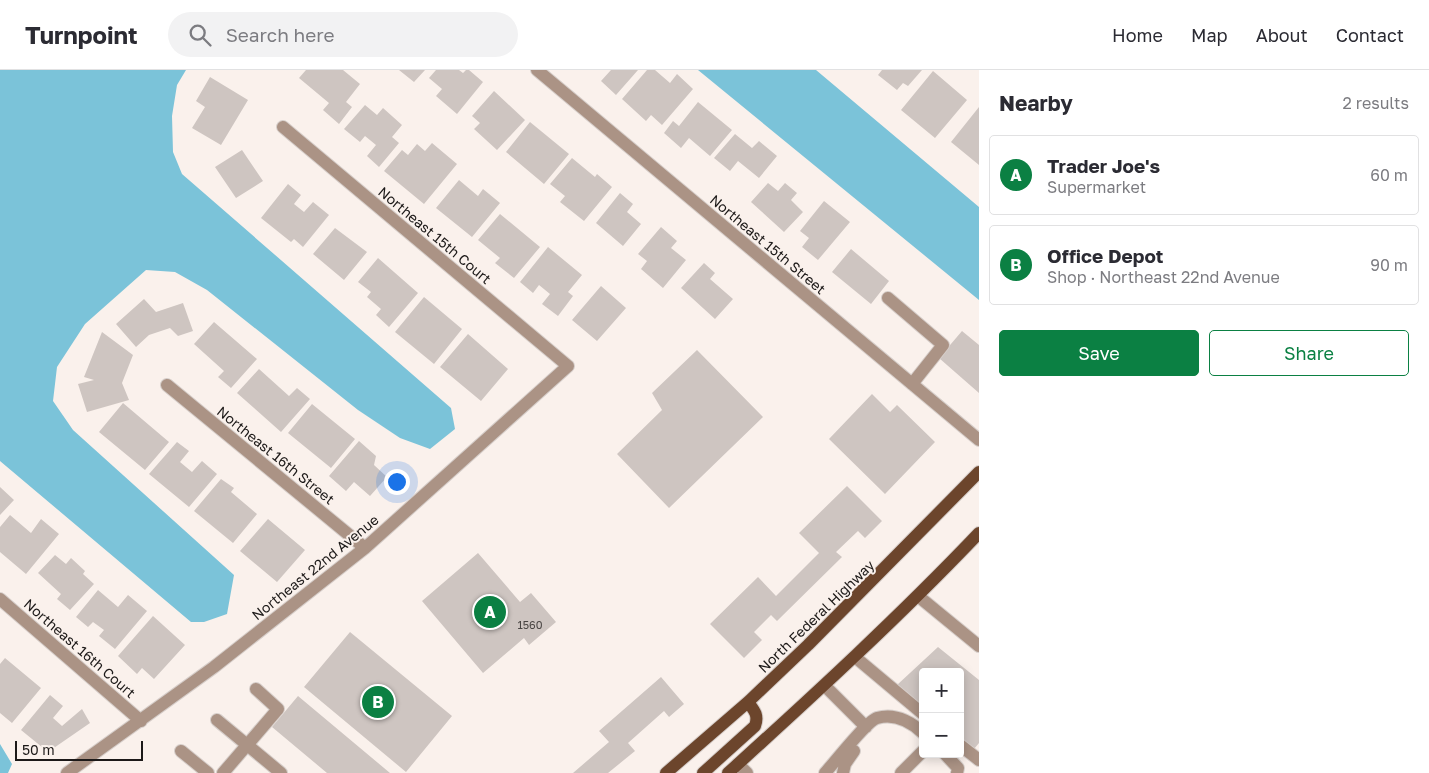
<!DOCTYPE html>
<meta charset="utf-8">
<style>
body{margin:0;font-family:"Golos Text",sans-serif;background:#f2f2f3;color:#2b2b33}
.controls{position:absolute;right:15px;bottom:15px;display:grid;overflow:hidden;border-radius:5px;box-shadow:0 2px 12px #0003}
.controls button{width:45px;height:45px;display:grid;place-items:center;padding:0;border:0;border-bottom:1px solid #e1e1e2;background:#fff;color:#2b2b33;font:25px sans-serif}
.scale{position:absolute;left:15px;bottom:12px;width:128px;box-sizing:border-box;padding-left:5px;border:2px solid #1c1918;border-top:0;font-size:14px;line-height:18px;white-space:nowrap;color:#1c1918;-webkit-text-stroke:4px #faf1ec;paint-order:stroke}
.you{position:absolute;left:396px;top:411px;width:18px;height:18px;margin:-12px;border:4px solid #fff;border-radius:50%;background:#1a73e8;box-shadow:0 0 0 8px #1a73e833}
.badge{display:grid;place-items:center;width:32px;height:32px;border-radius:50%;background:#0b8043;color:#fff;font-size:16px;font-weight:700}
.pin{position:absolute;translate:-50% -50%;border:2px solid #fff;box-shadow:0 1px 5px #0006}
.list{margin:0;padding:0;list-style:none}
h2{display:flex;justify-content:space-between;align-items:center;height:65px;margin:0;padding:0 20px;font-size:21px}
h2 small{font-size:16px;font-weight:400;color:#7c7c81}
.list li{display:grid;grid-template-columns:32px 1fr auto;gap:15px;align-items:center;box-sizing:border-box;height:80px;margin:0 10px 10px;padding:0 10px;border:1px solid #e1e1e2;border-radius:5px}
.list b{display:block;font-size:19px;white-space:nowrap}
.list p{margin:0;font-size:16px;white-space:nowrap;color:#7c7c81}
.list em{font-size:16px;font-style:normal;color:#7c7c81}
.actions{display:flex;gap:10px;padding:15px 20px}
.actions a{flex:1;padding:11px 0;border:1px solid #0b8043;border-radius:5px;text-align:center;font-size:18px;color:#0b8043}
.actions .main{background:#0b8043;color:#fff}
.icon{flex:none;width:28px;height:28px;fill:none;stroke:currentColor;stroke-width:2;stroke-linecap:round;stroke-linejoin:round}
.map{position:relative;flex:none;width:979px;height:703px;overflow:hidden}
header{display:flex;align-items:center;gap:30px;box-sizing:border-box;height:70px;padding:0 25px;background:#fff;border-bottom:1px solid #e1e1e2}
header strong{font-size:24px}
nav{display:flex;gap:28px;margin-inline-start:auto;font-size:18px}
.search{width:350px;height:45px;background:#f2f2f3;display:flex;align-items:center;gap:12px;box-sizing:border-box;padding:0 18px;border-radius:28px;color:#7c7c81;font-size:19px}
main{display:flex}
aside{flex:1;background:#fff}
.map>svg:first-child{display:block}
.water{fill:#7bc3d9}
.building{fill:#cec5c1}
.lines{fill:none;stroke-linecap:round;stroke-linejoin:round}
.minor-casing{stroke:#d6ceca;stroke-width:14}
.major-casing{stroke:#d6ceca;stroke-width:14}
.minor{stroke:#ab9385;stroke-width:12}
.major{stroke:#6c452c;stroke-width:12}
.labels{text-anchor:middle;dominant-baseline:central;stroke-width:4;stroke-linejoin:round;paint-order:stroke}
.number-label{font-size:11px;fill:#484442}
.street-label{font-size:14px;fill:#1c1918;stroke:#faf1ec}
</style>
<header>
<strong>Turnpoint</strong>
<div class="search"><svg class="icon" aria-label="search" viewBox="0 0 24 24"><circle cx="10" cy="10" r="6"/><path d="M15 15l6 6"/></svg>Search here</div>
<nav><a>Home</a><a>Map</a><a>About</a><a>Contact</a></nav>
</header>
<main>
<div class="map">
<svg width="979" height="703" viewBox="0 0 979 703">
<rect width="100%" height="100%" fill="#faf1ec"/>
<!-- water -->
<path class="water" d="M 0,0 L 186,0 L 177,15 L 172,46 L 173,82 L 182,104 L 451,338 L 455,359 L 430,379 L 400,368 L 358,340 L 207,220 L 175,202 L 146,200 L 85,254 L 57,297 L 53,331 L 73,360 L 234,505 L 227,544 L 204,552 L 191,552 L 0,391 Z
M 698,0 L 816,0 L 979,137 L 979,230 Z
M 0,674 L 12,694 L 8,703 L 0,703 Z"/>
<!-- building -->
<path class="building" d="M 306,0 L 343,0 L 360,14 L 346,32 L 352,37 L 339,54 L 323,40 L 329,33 L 299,8 Z
M 399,0 L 425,0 L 414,12 Z
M 436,0 L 459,0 L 463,3 L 466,0 L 469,0 L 483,12 L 457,44 L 436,26 L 442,19 L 429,8 Z
M 611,0 L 638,0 L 616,25 L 601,11 Z
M 647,0 L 655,0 L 670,13 L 677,4 L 693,19 L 662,55 L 651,45 L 646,51 L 622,29 Z
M 882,0 L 922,0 L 908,16 L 903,13 L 897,20 L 878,5 Z
M 933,1 L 967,30 L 935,68 L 901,40 Z
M 210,7 L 248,30 L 221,75 L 192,58 L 205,37 L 196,31 Z
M 494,21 L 525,50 L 497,80 L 474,59 L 480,53 L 472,46 Z
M 698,32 L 732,60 L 710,86 L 689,68 L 681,78 L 664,63 L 673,51 L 679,56 Z
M 365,35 L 377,45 L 383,38 L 402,55 L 392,67 L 399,73 L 379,97 L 367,86 L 376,75 L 365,66 L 360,72 L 344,59 Z
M 979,37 L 979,95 L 951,72 Z
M 530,52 L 569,84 L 544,114 L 506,82 Z
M 735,64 L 752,78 L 759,71 L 777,86 L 759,108 L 738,91 L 730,101 L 714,88 Z
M 432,73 L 457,94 L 424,134 L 384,101 L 402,80 L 408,85 L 417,74 L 425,81 Z
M 242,80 L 263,111 L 236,128 L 215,97 Z
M 572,88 L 595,107 L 597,104 L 612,117 L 584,151 L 560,132 L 565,126 L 550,114 Z
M 459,110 L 478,126 L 483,119 L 500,133 L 472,167 L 436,138 Z
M 768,113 L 778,121 L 785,113 L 797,123 L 791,130 L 803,142 L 784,162 L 751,132 Z
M 288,114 L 301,125 L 294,134 L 304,142 L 313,132 L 329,145 L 303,177 L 294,169 L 291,172 L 261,148 Z
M 620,123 L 633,134 L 627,142 L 641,154 L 623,176 L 596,153 Z
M 824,131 L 850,152 L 818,190 L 802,177 L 809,168 L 800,161 Z
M 500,144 L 540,177 L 514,208 L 495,193 L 500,188 L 478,170 Z
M 661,157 L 677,171 L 671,178 L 686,190 L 663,218 L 641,199 L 647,191 L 638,184 Z
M 335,158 L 367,182 L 344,210 L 313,184 Z
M 548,177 L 582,205 L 568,222 L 573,226 L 558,246 L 542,234 L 550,224 L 539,215 L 533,223 L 520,212 Z
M 851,179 L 889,211 L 871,234 L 832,202 Z
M 378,188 L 418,223 L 389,257 L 376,245 L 381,239 L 367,227 L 371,222 L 358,212 Z
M 704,193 L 715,203 L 710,209 L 733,229 L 715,249 L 681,218 Z
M 601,216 L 626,238 L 597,271 L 572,250 Z
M 424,227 L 462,259 L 434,294 L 395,262 Z
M 144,229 L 156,242 L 183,233 L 193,261 L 178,266 L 170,258 L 149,265 L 136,277 L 116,254 Z
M 214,252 L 257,289 L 231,318 L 218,307 L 224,301 L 194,274 Z
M 962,261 L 979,275 L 979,323 L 939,288 Z
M 102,262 L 133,285 L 122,313 L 129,330 L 87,342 L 78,314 L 94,310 L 84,307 Z
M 468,264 L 508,299 L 481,331 L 440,297 Z
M 697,280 L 763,347 L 669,438 L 617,384 L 662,340 L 652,323 Z
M 259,299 L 289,326 L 297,318 L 310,329 L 281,362 L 237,323 Z
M 872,324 L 890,342 L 897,335 L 935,372 L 885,424 L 829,369 Z
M 123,333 L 169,372 L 145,400 L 99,362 Z
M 312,334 L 355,369 L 331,398 L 288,363 Z
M 359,371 L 376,386 L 374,395 L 387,407 L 370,426 L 354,412 L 346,421 L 329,406 Z
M 177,372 L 189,381 L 180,392 L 192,402 L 202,391 L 217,404 L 189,437 L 149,404 Z
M 221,409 L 234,418 L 231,422 L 257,444 L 233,473 L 194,441 Z
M 847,416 L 882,451 L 865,468 L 858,461 L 836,482 L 842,487 L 777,551 L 771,545 L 754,562 L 762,570 L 744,588 L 710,554 L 758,507 L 776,526 L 819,483 L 799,463 Z
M 0,417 L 14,430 L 0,445 Z
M 10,445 L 31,463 L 41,449 L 59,464 L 26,504 L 0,482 L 0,457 Z
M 268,449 L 305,480 L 277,512 L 240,481 Z
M 478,483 L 520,532 L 531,523 L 556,552 L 529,575 L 524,568 L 483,603 L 422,531 Z
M 55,485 L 66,494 L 71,488 L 85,501 L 83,504 L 94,514 L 70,540 L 57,529 L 61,524 L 38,503 Z
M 98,520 L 118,537 L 128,525 L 147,541 L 115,579 L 99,566 L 104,560 L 93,552 L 88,557 L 76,547 Z
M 153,546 L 185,575 L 154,609 L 142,598 L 137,604 L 118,586 Z
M 350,562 L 452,646 L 406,702 L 304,617 Z
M 938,577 L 979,610 L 979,673 L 974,679 L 960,667 L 960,602 L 923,602 L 923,636 L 897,615 Z
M 5,588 L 41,618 L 12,653 L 0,643 L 0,594 Z
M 661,607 L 684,634 L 669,647 L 664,641 L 628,673 L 635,681 L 608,703 L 573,703 L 609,672 L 599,661 Z
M 50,625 L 63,636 L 53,648 L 62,656 L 82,639 L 90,653 L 48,682 L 21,660 Z
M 298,626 L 390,703 L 327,703 L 272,657 Z"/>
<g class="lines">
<defs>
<path id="minor" d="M 537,0 L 979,370
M 888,228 L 943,275 L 912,314
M 167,315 L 365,478
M 918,526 L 979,576
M 0,529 L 141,651
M 855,587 L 923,644
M 825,616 L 866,657
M 217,650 L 281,703
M 960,675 L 979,690
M 181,681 L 208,703
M 945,684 L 958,698 L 957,703
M 738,694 L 747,703
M 67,703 L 214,597 L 365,478 L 568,296 L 283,57
M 223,703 L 278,639 L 256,619
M 825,703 C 834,693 867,651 877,648 C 895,643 910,651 923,663
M 843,703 L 845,694 L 854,681
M 901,703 L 923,681"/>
<path id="major" d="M 666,703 L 748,632 L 808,575 L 979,402
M 703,703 L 755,656 C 759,645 754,640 748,632
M 728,703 C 814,625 899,547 979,463"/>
</defs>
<!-- minor casing -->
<use href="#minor" class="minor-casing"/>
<!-- major casing -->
<use href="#major" class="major-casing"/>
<!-- minor -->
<use href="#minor" class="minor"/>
<!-- major -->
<use href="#major" class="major"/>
</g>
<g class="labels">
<!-- number labels -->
<g class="number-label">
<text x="530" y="554">1560</text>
</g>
<!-- street labels -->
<g class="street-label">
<text transform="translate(435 165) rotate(40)">Northeast 15th Court</text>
<text transform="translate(768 174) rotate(40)">Northeast 15th Street</text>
<text transform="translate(276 385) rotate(39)">Northeast 16th Street</text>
<text transform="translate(315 497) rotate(-39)">Northeast 22nd Avenue</text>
<text transform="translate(816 546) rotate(-44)">North Federal Highway</text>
<text transform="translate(80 578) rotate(41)">Northeast 16th Court</text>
</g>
</g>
</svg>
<div class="controls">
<button>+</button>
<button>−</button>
</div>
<div class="scale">50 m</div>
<div class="you"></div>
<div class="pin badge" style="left:490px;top:542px">A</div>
<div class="pin badge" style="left:378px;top:632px">B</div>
</div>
<aside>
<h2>Nearby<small>2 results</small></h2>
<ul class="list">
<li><span class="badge">A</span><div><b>Trader Joe's</b><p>Supermarket</p></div><em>60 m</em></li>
<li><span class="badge">B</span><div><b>Office Depot</b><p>Shop · Northeast 22nd Avenue</p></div><em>90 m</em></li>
</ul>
<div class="actions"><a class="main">Save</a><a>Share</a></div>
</aside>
</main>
